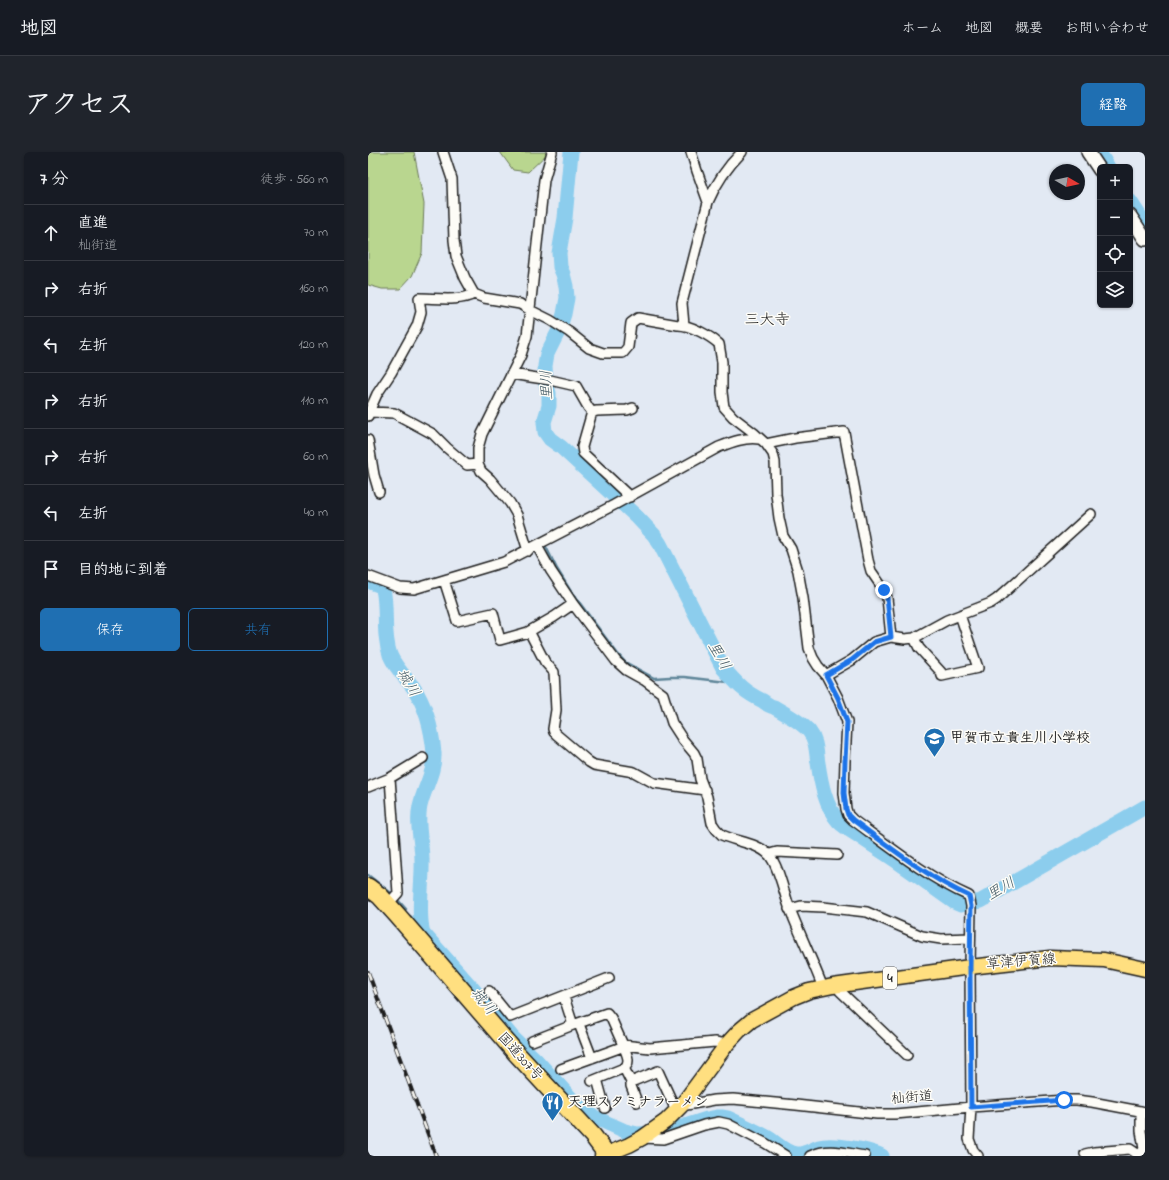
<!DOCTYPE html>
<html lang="ja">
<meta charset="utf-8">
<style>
body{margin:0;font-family:"Indie Flower","Klee One",sans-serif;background:#20242c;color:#f1f3f6}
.controls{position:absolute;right:12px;top:12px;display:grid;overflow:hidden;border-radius:6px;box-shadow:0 1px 3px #0004}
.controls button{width:36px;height:36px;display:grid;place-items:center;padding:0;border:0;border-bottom:1px solid #363941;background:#171b24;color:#f1f3f6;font:20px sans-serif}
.compass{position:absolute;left:681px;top:12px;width:36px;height:36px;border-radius:50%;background:#171b24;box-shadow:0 1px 3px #0004;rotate:99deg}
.stop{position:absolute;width:12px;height:12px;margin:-9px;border:3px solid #1a73e8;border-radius:50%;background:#fff}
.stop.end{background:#1a73e8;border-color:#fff;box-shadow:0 1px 4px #0008}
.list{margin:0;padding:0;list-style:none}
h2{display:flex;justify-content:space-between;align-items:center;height:52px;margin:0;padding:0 16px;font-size:17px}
h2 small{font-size:13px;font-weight:400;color:#9ea1a6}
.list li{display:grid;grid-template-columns:26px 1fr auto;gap:12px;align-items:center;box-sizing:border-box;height:56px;padding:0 16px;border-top:1px solid #363941}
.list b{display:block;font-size:15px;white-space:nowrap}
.list p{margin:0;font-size:13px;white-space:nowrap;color:#9ea1a6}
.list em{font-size:13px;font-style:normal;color:#9ea1a6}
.actions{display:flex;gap:8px;padding:12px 16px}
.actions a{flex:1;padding:9px 0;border:1px solid #1f6fb2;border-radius:6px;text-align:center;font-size:14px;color:#1f6fb2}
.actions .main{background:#1f6fb2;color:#fff}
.icon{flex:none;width:22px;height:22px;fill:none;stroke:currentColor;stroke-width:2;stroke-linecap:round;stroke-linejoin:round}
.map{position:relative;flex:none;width:777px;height:1004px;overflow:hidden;border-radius:6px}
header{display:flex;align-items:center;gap:24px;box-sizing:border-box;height:56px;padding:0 20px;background:#171b24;border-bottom:1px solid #363941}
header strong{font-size:19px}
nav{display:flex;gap:22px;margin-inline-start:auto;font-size:14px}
.intro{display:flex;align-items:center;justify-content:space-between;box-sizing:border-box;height:96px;padding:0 24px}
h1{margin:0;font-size:28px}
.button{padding:10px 18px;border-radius:6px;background:#1f6fb2;color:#fff;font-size:14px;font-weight:700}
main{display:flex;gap:24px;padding:0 24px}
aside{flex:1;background:#171b24;border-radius:6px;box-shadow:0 1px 3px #0004}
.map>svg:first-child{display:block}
.green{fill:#b9d68f;stroke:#6a7956}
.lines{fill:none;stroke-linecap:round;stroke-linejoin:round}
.stream{stroke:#5f8699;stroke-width:2.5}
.river{stroke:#8ccded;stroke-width:15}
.street-casing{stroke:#1c1c1c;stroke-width:12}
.secondary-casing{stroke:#1c1c1c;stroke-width:16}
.primary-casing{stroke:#1c1c1c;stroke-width:17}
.highway-casing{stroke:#1c1c1c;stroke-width:20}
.street{stroke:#fdfcf7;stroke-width:9}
.secondary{stroke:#fdfcf7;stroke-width:13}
.primary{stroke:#ffdf80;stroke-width:14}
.highway{stroke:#ffdf80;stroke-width:17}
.rail-casing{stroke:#1c1c1c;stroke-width:4}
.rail{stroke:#fdfcf7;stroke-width:2.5;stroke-dasharray:8;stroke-linecap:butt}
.route{stroke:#1a73e8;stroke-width:5}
.labels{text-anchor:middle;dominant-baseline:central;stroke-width:3;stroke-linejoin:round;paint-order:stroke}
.shield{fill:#fdfcf7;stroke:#605f5e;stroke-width:1}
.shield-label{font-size:13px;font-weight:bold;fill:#1c1c1c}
.poi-label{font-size:14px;font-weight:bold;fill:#1c1c1c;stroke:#fdfcf7;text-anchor:start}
.street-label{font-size:14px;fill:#1c1c1c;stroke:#fdfcf7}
.neighbourhood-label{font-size:15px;fill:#1c1c1c;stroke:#fdfcf7}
.water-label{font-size:15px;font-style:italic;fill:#435a65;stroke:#fdfcf7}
</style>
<header>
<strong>地図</strong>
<nav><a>ホーム</a><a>地図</a><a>概要</a><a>お問い合わせ</a></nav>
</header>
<div class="intro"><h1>アクセス</h1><a class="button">経路</a></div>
<main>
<aside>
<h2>7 分<small>徒歩 · 560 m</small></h2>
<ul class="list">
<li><svg class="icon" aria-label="ahead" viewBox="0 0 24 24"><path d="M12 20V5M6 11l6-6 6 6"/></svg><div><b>直進</b><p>杣街道</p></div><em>70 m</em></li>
<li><svg class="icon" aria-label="right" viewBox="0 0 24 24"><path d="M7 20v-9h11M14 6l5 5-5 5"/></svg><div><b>右折</b></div><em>160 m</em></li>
<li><svg class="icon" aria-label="left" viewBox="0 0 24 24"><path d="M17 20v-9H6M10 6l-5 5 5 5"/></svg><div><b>左折</b></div><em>120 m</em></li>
<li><svg class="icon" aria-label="right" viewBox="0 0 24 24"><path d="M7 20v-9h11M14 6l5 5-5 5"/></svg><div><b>右折</b></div><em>110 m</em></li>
<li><svg class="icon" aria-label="right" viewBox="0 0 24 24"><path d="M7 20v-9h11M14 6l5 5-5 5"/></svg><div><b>右折</b></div><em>60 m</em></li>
<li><svg class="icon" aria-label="left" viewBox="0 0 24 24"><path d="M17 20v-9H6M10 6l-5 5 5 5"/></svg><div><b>左折</b></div><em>40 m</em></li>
<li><svg class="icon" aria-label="arrive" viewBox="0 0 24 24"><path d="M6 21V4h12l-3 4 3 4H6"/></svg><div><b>目的地に到着</b></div></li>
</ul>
<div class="actions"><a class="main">保存</a><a>共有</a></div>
</aside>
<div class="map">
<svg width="777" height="1004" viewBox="0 0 777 1004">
<rect width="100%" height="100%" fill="#e2e9f3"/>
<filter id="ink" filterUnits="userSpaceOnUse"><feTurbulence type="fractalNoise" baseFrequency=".025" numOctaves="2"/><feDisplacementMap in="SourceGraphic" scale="8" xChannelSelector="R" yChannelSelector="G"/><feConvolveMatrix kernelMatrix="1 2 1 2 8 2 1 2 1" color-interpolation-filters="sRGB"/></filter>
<g filter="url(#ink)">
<!-- green -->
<path class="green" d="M 0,0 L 46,0 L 56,52 L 54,101 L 44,124 L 32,137 L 14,137 L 0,133 Z
M 132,0 L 181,0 L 160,20 L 145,18 Z"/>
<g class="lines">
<!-- stream -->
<path class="stream" d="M 178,395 L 189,417 L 202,438 L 249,501 L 257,510 L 286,526 L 302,525 L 317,525 L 368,531
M 0,723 L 23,741
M 29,747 L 38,757
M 42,764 L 54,776"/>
<!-- river -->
<path class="river" d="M 203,0 L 197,66 L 191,101 L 192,115 L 195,122 L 198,134 L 199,146 L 196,162 L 191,178 L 179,202 L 177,214 L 178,232 L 181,241 L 181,254 L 176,270 L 177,280 L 182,287 L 193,295 L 269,365 L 286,383 L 292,392 L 355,516 C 369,532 376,540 395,549 C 399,552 401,554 406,555 C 418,562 432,569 441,579 C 449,589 448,600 450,611 C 453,631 457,654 471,670 C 476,675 483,679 488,682 C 503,693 519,702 534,713 C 552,725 568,738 586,750 L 593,753 L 613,749 L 777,655
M 731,0 L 740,15
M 762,49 L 777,72
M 0,429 L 13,434 L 15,437 C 20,459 14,479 22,503 C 27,515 37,525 45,535 C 58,554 64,579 66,601 C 67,620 56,636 52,654 C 48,672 54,690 54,708 C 55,729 49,761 55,781 L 105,837 L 145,886 L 169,909 L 210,954 L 228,966 L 257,979 L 269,982 L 296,981 L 339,967 L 349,965 L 355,965 L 360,966 C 373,972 386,978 399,985 C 408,990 417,1001 428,1002 C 436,1003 444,997 451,995 C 465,991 501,998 514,1004"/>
<defs>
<path id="street" d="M 75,0 L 84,27 L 86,88 L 88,104 L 97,126 L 106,142 L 116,146 L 152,152 L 162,158 L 182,168 L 201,180 L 221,196 L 235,201 L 255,201 L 260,195 L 263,171 L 270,166 L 310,173 C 323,173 342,184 351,192 L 354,210 L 354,240 L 356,255 L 365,265 L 386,281 L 398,292 L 405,302 L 407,310 L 408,342 L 411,366 L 415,384 L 423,397 L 430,419 L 435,446 L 441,496 L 445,506 L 450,514 L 458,523 L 470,546 L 479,570 L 477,609 L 476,641 L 478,657 L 480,663 L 485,668 C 522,695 559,725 601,744 L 603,754 L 602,815 L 603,955 L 601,987 L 605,998 L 610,1004
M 323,0 L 329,19 L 340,50
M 316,173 L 314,151 L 340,50 C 348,31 360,14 374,0
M 143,222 L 182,228 L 208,234 L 220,255 L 224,260 L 214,295 L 215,301 L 262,345
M 1,260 L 26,261 L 65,282 L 79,296 L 99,313 L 110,312
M 224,260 L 229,259 L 259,258 L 265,256
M 0,264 L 1,260 L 9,242 L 23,221 L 49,174 L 53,160 L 51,146 C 68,146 91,150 106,142
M 0,288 L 6,323 L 11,340
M 398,292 L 427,286 L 476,280 L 500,408 L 503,419 L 516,438 L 519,446 L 523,485
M 169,394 L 183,419 L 205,452 L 248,509 L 258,518 L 276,528 L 295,542 L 304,571 L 315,588 L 326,601 L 329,607 L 332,627 L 339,645 L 344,671 L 348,677 L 354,683 L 359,685 C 372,690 391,692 401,703 C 411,714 416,742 422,757 C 432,783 445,809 455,836
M 160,399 L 149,363 L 142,351 L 122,327 L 113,319 L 110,312 L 110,296 L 114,282 L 153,203 L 159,184 L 176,28 L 184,0
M 0,424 L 32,436 L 46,437 L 136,410 L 246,353 L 351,295 C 364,290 377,285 391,287
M 76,428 L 89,469 L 125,461 L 132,488 L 160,480 L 186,465 L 205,452
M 160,480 L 163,483 L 177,510 L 186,520 L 188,558 L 185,577 L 186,580 L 189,583 L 221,610 L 226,613 L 266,620 L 286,631 L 337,638
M 546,486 L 551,496 L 573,520 L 574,524 L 610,516 L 592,463
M 458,523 L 484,508 L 506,490 L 523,485 L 537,487 L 546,486 L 579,468 L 623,451 L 629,447 L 723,362
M 0,635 L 22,626 L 55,606
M 401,703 L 405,701 L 409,700 L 469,703
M 19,753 L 30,741 L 22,626
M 421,757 L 433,754 L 455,755 L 499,760 L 554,784 L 573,787 L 602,786
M 471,833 L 472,839 L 539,903
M 121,839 L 142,865 L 241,826
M 196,845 L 205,873 L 239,861 L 243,866 L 255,893 L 282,896 L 347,890 L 359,892
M 211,872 L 224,906
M 164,889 L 205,873
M 256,916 L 263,930 L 290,919 L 306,954 L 313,954 L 346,948 L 365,947 L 428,953 L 509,962 L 527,962 L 603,955 L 697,948 L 709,948 L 724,950 L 777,960
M 193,917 L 251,896 L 255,893 C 258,901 264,910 256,916 L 224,929
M 229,927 L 237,956
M 263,930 L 263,934 L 269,950
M 274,986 L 295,987 L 336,973 L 351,970 L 360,972 L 397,991 L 418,1004
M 717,1002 L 726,1000 L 762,997 L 771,1003
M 442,1004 C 461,995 477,1001 497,1004
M 771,1004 L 776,997 L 773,979 L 773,959"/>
<path id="secondary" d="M 720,0 L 732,18
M 762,64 L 777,87"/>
<path id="primary" d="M 234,1004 L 261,993 L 274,986 L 298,969 L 313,954 L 359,892 L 371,879 L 384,868 L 426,845 L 441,839 L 465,834 L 602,815 L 682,806 L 736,808 L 777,817"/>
<path id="highway" d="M 0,735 L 12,744 L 30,764 L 148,901 L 225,984 L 240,1004"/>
</defs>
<!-- street casing -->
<use href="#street" class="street-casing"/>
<!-- secondary casing -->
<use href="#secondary" class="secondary-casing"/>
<!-- primary casing -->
<use href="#primary" class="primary-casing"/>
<!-- highway casing -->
<use href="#highway" class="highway-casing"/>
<!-- street -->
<use href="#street" class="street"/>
<!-- secondary -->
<use href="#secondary" class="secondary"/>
<!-- primary -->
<use href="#primary" class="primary"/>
<!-- highway -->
<use href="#highway" class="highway"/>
<defs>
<path id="rail" d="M 0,820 L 68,1004"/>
</defs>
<!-- rail casing -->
<use href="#rail" class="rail-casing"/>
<!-- rail -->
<use href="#rail" class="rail"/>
</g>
</g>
<g class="lines" filter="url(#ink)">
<!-- route -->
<path class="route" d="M 516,438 L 519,446 L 523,485 L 506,490 L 484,508 L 458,523 L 470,546 L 479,570 L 477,609 L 476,641 L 478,657 L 480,663 L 485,668 C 522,695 559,725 601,744 L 603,754 L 602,815 L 603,955 L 696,948"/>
</g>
<!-- icons -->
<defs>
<symbol id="school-pin" viewBox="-11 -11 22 30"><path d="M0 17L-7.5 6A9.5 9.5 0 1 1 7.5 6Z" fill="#1f6fb2" stroke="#fdfcf7"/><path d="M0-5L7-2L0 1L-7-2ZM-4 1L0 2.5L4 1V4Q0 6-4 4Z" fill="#fff"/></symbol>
<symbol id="restaurant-pin" viewBox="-11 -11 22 30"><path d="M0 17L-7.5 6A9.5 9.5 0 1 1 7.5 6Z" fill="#1f6fb2" stroke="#fdfcf7"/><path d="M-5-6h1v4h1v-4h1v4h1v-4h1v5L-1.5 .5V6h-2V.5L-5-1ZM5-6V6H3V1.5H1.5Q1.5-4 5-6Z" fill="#fff"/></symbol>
</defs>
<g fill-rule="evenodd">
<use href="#school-pin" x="554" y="574" width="25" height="34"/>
<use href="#restaurant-pin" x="172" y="938" width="25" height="34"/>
</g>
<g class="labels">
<!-- shield labels -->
<rect class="shield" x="515" y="815" width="14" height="22" rx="3"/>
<g class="shield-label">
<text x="522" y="826">4</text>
</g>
<!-- poi labels -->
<g class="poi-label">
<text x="582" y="586">甲賀市立貴生川小学校</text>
<text x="200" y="950">天理スタミナラーメン</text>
</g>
<!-- street labels -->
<g class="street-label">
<text transform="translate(653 810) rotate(-5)">草津伊賀線</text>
<text transform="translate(152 905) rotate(48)">国道307号</text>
<text transform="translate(544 946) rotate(-5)">杣街道</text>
</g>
<!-- neighbourhood labels -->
<g class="neighbourhood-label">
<text x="399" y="168">三大寺</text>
</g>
<!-- water labels -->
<g class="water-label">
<text transform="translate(179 233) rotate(-93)">里川</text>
<text transform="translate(351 504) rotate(60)">里川</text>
<text transform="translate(40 531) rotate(59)">城川</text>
<text transform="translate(633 737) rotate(-30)">里川</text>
<text transform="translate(115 850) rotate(50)">城川</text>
</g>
</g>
</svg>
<div class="controls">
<button>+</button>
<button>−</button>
<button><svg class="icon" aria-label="locate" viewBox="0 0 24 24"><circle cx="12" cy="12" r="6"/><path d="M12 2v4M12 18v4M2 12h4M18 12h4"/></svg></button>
<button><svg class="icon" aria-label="layers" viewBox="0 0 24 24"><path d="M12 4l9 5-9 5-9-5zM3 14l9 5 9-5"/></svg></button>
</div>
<svg class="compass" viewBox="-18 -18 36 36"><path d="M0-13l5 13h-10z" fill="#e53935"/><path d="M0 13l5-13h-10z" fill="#9ea1a6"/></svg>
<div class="stop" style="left:696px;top:948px"></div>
<div class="stop end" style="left:516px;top:438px"></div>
</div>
</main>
